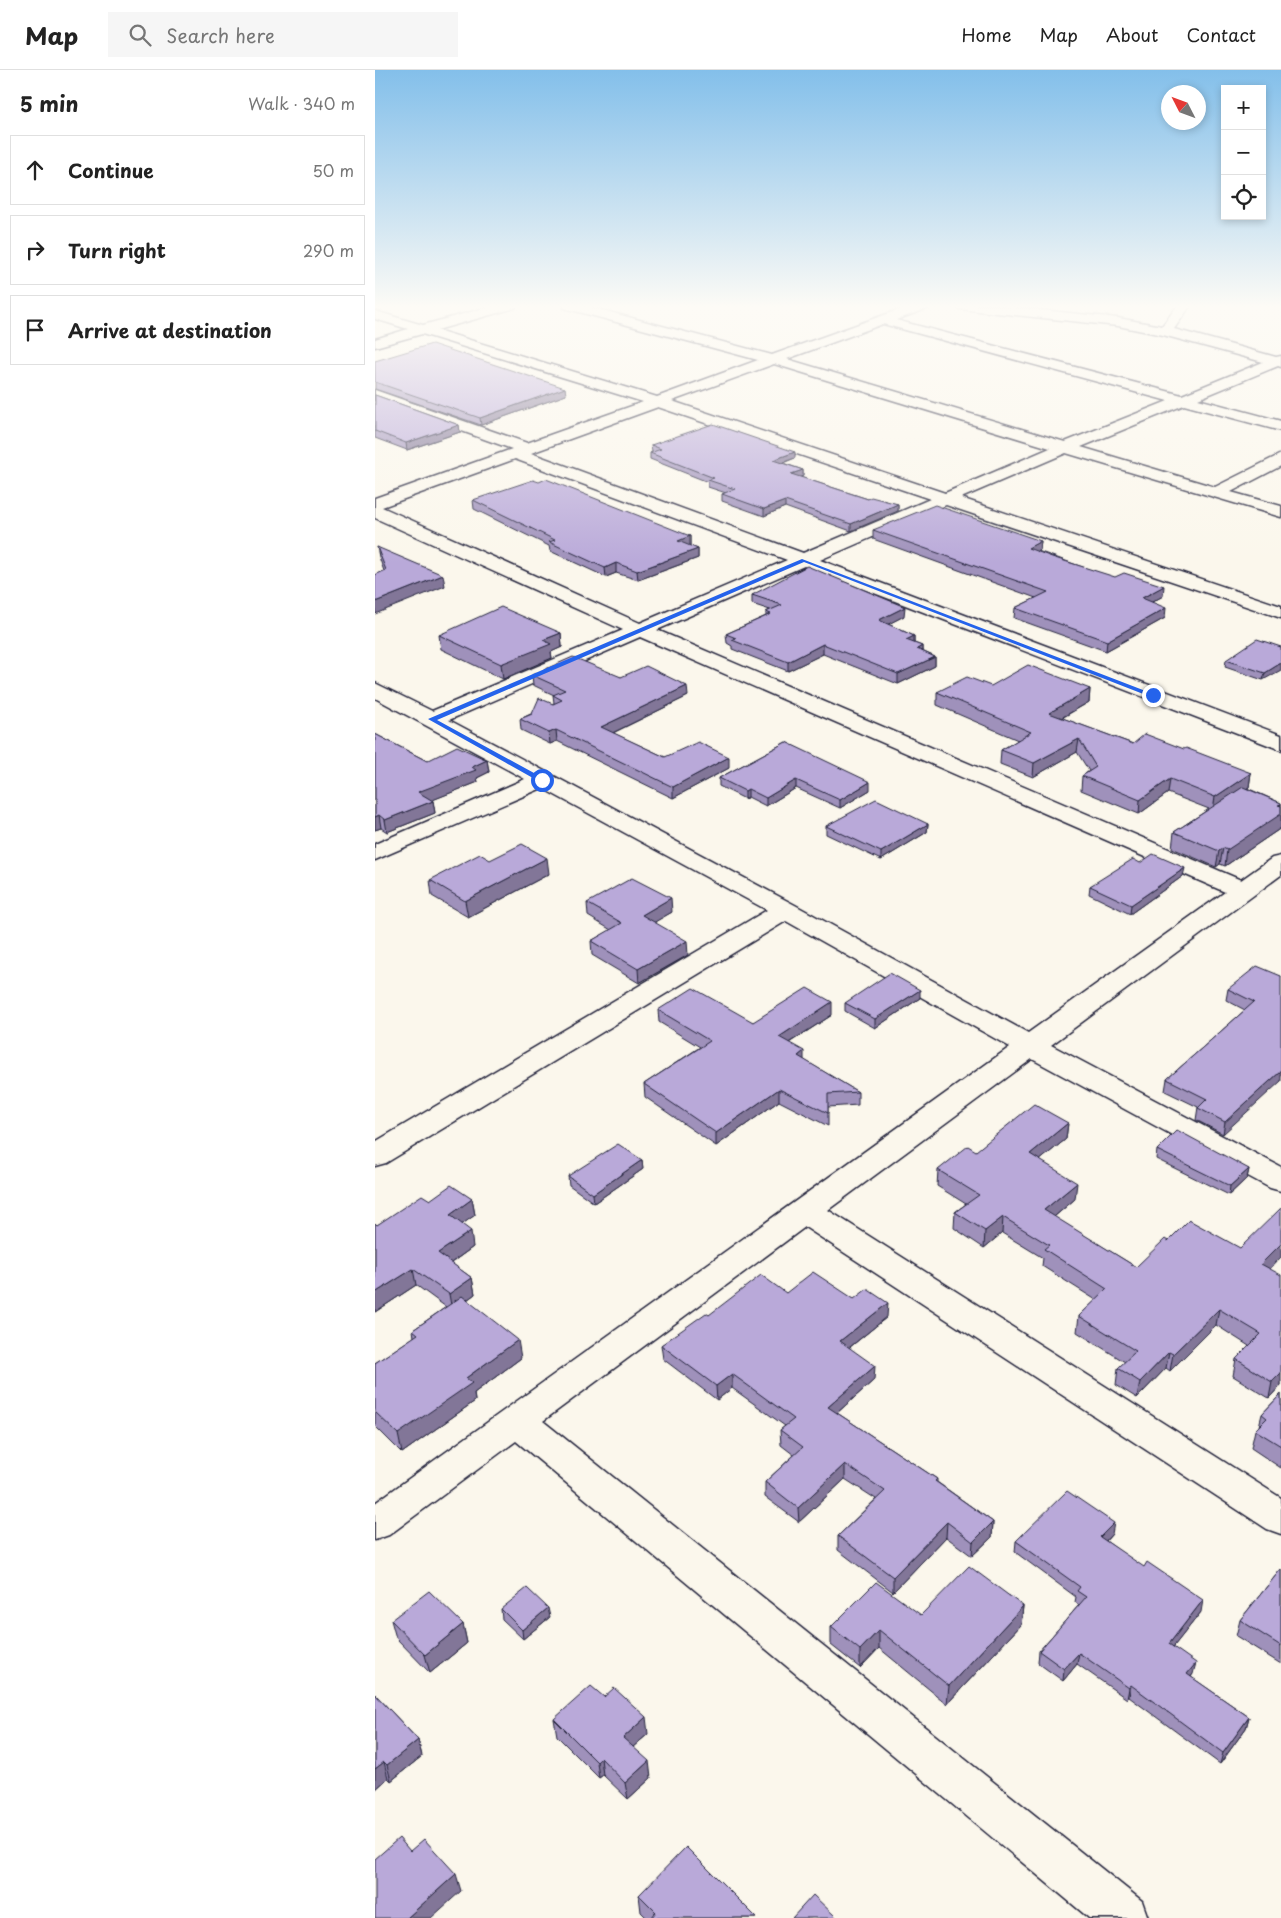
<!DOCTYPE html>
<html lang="en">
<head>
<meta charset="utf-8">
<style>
	body { margin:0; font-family:"Playpen Sans",sans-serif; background:#f6f6f6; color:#222 }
	.controls { position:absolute; right:15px; top:15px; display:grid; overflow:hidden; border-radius:0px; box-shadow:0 2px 8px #0003 }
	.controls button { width:45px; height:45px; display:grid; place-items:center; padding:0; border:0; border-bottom:1px solid #e0e0e0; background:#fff; color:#222; font:25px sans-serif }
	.compass { position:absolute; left:786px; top:15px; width:45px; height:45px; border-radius:50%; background:#fff; box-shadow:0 2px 8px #0003; rotate:312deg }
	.stop { position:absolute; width:15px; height:15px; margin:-11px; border:4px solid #2563eb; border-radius:50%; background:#fff }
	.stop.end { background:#2563eb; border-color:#fff; box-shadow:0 1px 5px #0008 }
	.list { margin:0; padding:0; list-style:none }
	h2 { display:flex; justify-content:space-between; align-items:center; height:65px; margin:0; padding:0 20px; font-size:21px }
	h2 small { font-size:16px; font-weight:400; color:#767676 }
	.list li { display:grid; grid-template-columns:32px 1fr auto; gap:15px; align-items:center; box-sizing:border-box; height:70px; margin:0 10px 10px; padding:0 10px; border:1px solid #e0e0e0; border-radius:0px }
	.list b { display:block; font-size:19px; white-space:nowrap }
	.list em { font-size:16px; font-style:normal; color:#767676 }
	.icon { flex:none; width:28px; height:28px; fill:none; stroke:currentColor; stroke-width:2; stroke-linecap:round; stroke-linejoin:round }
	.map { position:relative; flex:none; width:906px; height:1848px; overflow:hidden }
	header { display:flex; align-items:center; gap:30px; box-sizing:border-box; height:70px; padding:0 25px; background:#fff; border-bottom:1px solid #e0e0e0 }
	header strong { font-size:24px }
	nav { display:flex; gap:28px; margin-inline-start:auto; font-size:18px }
	.search { width:350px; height:45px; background:#f6f6f6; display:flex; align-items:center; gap:12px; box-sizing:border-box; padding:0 18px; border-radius:0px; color:#767676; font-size:19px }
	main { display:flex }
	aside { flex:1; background:#fff }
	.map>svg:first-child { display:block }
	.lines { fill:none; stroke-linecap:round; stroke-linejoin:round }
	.minor-casing { stroke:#22223b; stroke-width:3 }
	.minor { fill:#fbf7ec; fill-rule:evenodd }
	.wall { fill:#9f91bb; stroke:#22223b }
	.shaded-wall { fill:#827698; stroke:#22223b }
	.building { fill:#b9a9d9; stroke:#22223b }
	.route { fill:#2563eb }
</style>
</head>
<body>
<header>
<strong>Map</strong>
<div class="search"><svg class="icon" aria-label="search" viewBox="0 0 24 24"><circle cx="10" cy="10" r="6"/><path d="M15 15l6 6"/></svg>Search here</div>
<nav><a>Home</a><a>Map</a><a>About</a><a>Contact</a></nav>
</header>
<main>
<aside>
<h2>5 min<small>Walk · 340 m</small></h2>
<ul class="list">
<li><svg class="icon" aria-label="ahead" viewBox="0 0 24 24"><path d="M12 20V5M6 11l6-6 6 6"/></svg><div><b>Continue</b></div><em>50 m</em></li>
<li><svg class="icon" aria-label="right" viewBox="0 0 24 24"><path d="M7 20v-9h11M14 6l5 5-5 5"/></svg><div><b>Turn right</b></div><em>290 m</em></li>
<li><svg class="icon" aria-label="arrive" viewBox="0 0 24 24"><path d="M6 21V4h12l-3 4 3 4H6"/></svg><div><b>Arrive at destination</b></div></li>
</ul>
</aside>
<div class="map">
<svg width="906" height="1848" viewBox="0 0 906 1848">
	<rect width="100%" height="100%" fill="#fbf7ec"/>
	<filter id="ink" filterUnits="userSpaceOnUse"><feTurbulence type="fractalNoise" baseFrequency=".02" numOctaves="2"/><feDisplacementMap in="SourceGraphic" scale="10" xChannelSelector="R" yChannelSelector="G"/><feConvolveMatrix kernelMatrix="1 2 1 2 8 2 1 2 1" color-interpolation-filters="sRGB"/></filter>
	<g filter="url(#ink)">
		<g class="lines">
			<!-- minor casing -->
			<g class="minor-casing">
				<path id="minor" d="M121,235H142L140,238L62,260L282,327L383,290L189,238L188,235H208L397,285L537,235H555L554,238L521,250L807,325L888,292L788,265L743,256L585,239L578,235H619L743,248L787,256L803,235H816L799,259L901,287L906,286V297L903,296L823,329L906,351V361L809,335L706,377L840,417L906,384V396L856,422L906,436V447L691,383L586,428L906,536V548L571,435L445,490L906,665V680L429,496L282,560L866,810L897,788L906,786V805L676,975L906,1097V1121L895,1118L657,989L453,1140L906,1428V1464L892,1459L430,1157L168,1351L767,1831L773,1848H714L141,1371L14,1465L0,1470V1433L635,977L411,851L11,1093L0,1096V1072L392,840L167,718L0,790V774L150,709L0,628V613L57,641L248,560L0,448V428L137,379L0,330V320L152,373L268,332L47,264L0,277V269L33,259L0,249V241L48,255ZM508,254L793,331L690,372L412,289ZM399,294L675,378L570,423L297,331ZM283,337L555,429L428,483L156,383ZM140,389L412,490L265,553L7,437ZM265,567L850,822L653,963L420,835L74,650Z"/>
			</g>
			<!-- minor -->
			<use href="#minor" class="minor"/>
		</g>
		<!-- wall -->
		<path class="wall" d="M0,291L190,318L191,325L106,355L0,319Z
			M0,325L84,355L85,362L32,380L0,368Z
			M276,375L420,388L408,393L428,400V406L425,407L493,429L523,434V441L476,461L410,437L389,446L347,431V424L351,423L333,417V412L275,389V383L277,382Z
			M98,430L315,466V476L323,479V488L263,510L241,503L231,507L175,481L174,476L99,439Z
			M498,460L666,471L665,480L663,481L788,526L777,532L790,548L731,581L639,548L640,538L661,528L498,469Z
			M2,477L70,516L9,501L4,487Z
			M377,525L529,546L513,554L539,566V573L547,576V581L560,587V596L523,614L448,584L413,601L357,579V576L352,573L351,564L391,546V542L395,540L377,534Z
			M186,563L187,577L176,582L177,588L128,609L66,579L64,565Z
			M906,577L888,610L850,597L851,590Z
			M157,605L246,607L313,626L238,663L290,687L354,698L298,728L182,671L175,674L146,660L145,649L179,633L178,625H179L158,615Z
			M616,616L715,619L714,632L687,648L758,674L876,703L874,717L872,718L906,733V758L850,796L845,794L841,797L797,778L799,762L834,739L793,723L764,744L706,720L707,706L714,701L702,682L658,707L625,694L626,680L643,670L562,635V622Z
			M0,664L52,691L112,690L114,702L102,708L103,712L57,730L58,731L60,743L12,762L6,758L0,760Z
			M411,672L495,720L465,738L421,718L391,736L373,727L370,729L344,716V708Z
			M553,754L552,762L506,790L451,764V756Z
			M765,793L808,806L755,844L714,824L715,816Z
			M174,804L93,847L57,826L55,810Z
			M212,833L297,842L279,852L313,885L264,913L217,885L216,871L236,860L213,846Z
			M906,906L848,1064L821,1050L823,1037L790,1021L792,1009L870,940L851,930L853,919Z
			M545,928L500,958L470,941V933Z
			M283,940L378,952L457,945L414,973L429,990L483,1022V1035L453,1037V1056L404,1031L341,1076L270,1027L269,1014L325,977L284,952Z
			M693,1053L691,1069L665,1090L700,1129L679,1147L761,1197L793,1171L894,1199L906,1315L894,1328L858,1306L861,1289L874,1276L841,1255L795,1301L791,1298L762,1328L741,1315L743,1298L750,1292L702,1262L704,1246L721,1230L667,1196L668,1188L627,1163L609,1178L579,1158L580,1142L591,1134L562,1116L563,1100L601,1081Z
			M782,1080L874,1099L872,1108L854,1125L781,1089Z
			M267,1090L268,1099L219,1133L194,1115L193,1106Z
			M97,1129L100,1145L87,1154L98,1177L76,1193L97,1208L100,1224L92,1230L146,1288L99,1323L100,1331L27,1383L0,1356V1293L39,1267L38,1260L71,1237L41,1215L0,1242V1153L2,1155L55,1130Z
			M411,1223L479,1229L512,1247L474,1278L499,1310L462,1343L562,1409V1412L618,1452L617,1467L597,1486L571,1467L518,1522L463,1480V1466L501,1429L470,1409L424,1452L390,1427V1412L419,1385L406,1375L405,1360L410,1356L357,1318L342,1330L288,1289L286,1275L334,1245Z
			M906,1324V1398L876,1378L880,1360L884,1356L887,1344Z
			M737,1464L731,1471L826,1542L798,1577L818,1604L816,1607L874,1647L871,1658L845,1694L754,1627L752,1629L702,1594L688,1611L663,1593L664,1581L704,1535L700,1532L701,1527L640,1482L641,1471Z
			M906,1499V1594L861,1566L865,1550Z
			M648,1536L646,1555L572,1634L504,1578L485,1598L456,1575V1557L546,1545Z
			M126,1539L175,1547L148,1569L127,1549Z
			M16,1550L88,1554L92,1573L55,1603L21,1568Z
			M0,1624L43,1670L47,1686L16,1711L13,1708L0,1720Z
			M229,1627L273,1664L258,1677L276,1708L253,1729L228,1705L224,1708L182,1666L179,1649Z
			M264,1825L381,1848H272L266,1842Z"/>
		<!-- shaded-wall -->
		<path class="shaded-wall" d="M190,318L191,325L106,355L105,348Z
			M84,355L85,362L32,380L31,373Z
			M420,382V388L398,396V390Z
			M428,400V406L416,411V404Z
			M410,431V437L389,446V439Z
			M523,434V441L476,461V454Z
			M315,466V475L304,480L303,471Z
			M666,471L665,480L652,487L653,478Z
			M323,479V488L263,510L262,501Z
			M241,493V503L231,507L230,498Z
			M68,505L70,516L0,544V532Z
			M789,516L788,526L766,538L767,528Z
			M530,537L529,546L504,559V550Z
			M791,538L790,548L731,581L732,571Z
			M186,563L187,577L176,582L177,588L128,609L126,594L168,570Z
			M539,566V575L531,570Z
			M448,574V584L413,601V592Z
			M547,576V585L542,579Z
			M560,587V596L523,614V604Z
			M906,593V600L888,610L890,603Z
			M312,616L313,626L227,668L226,657Z
			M715,619L714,632L672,656L674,643Z
			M181,660L182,671L175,674L174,663Z
			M704,669L702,682L658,707L659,693Z
			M354,687V698L298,728V717Z
			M112,690L114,702L102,708L103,712L45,735L43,722Z
			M876,703L874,717L838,741L840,727Z
			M795,709L793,723L764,744L765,730Z
			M421,710V718L391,736V728Z
			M495,712V720L465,738V730Z
			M373,719V727L370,729V721Z
			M58,731L60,743L12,762L10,750Z
			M906,734V758L850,796L852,780Z
			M4,745L6,758L0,760V747Z
			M553,754L552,762L506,790V782Z
			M848,778L845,794L841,797L844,781Z
			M172,788L174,804L93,847L90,831Z
			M810,798L808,806L755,844L756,835Z
			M296,828L297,842L268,859L267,845Z
			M312,871L313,885L264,913L263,899Z
			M545,920V928L500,958V949Z
			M457,932V945L404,979V967Z
			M429,981V994L423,986Z
			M906,1001V1011L848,1064L850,1052Z
			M404,1019V1031L341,1076V1063Z
			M693,1053L691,1069L653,1100L655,1084Z
			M267,1090L268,1099L219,1133L218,1124Z
			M874,1099L872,1108L854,1125L855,1116Z
			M702,1113L700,1129L667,1157L669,1140Z
			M97,1129L100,1145L78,1161L75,1145Z
			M628,1147L627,1163L609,1178L610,1161Z
			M96,1161L98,1177L66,1200L63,1183Z
			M906,1174V1187L883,1211L886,1194Z
			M38,1199L41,1215L0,1242V1223Z
			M97,1208L100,1224L77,1241L74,1224Z
			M513,1233L512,1247L465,1285V1271Z
			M844,1239L841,1255L795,1301L798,1284Z
			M143,1270L146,1288L99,1323L100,1331L27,1383L23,1364L91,1308Z
			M794,1282L791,1298L762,1328L765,1312Z
			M500,1296L499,1310L453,1351V1337Z
			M906,1303V1315L894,1328L897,1312Z
			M357,1304V1318L342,1330L341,1316Z
			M470,1394V1409L424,1452L423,1438Z
			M572,1452L571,1467L518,1522V1507Z
			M618,1452L617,1467L597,1486L598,1472Z
			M739,1453L737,1464L723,1479L725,1467Z
			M828,1530L826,1542L792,1585L794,1574Z
			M648,1536L646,1555L572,1634L574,1616Z
			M173,1538L175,1547L148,1569L147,1560Z
			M88,1554L92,1573L55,1603L50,1585Z
			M504,1560V1578L485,1598V1580Z
			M704,1583L702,1594L688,1611L689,1599Z
			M821,1593L818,1604L809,1615L812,1604Z
			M756,1615L754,1627L752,1629L754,1618Z
			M271,1647L273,1664L250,1684L248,1668Z
			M874,1647L871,1658L845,1694L848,1683Z
			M43,1670L47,1686L16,1711L12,1695Z
			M226,1688L228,1705L224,1708L222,1692Z
			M274,1691L276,1708L253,1729L250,1713Z
			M9,1692L13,1708L0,1720V1699Z
			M81,1804L86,1821L56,1848H32Z"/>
		<!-- building -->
		<path class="building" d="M57,274L190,318L105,348L0,312V291Z
			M0,325L84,355L31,373L0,361Z
			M338,354L420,382L398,390L428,400L416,404L493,429L496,427L523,434L476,454L410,431L389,439L347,424L360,419L333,410L339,408L275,383L286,379L276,375Z
			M171,409L315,466L303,471L323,479L262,501L241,493L230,498L174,472L180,470L98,430L158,410L164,412Z
			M560,435L666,471L653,478L677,487L740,507L749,503L789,516L767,528L791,538L732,571L640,538L673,522L498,460Z
			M2,477L68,505L0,532V505L11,500Z
			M432,496L530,537L504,550L539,566L531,570L547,576L542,579L560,587L523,604L448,574L413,592L357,570L361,568L351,564L396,544L391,542L407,535L377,525Z
			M126,537L186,563L168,570L176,574L126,594L64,565Z
			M882,569L906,577V593L890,603L851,590Z
			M198,587L246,607L271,596L312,616L226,657L290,687L323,672L354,687L298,717L181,660L174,663L145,649L157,644L164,628L178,634L187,630L178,625L190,620L157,605Z
			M653,595L715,619L674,643L758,674L770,664L809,679L811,678L876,703L840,727L795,709L765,730L707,706L721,697L704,669L659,693L626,680L656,662L562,622L592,607L616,616Z
			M0,664L52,691L82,676L112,690L97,697L101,700L43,722L58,731L10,750L4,745L0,747Z
			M411,672L495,712L465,730L421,710L391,728L373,719L370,721L344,708Z
			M868,717L906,733V734L903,735L906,736V744L852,780L848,778L844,781L799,762Z
			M501,729L553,754L506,782L451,756Z
			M147,774L172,788L90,831L55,810L105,784L115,790Z
			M778,784L810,798L756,835L715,816L758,789L765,793Z
			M257,808L296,828L267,845L312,871L263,899L216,871L247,853L212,833Z
			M882,896L906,906V1001L850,1052L823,1038L832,1029L792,1009L879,932L853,919Z
			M515,903L545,920L500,949L470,933Z
			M318,918L378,952L432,918L457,932L404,967L429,981L423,986L483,1022L453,1024V1043L404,1019L341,1063L269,1014L335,971L283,940Z
			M659,1034L693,1053L655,1084L702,1113L669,1140L761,1197L790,1169L793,1171L814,1150L865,1178L906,1138V1174L886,1194L906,1205V1303L897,1312L861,1289L886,1264L844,1239L798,1284L794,1282L765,1312L743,1298L761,1281L704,1246L732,1219L669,1179L674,1175L628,1147L610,1161L580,1142L604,1125L563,1100L593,1076L601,1081Z
			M802,1060L874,1099L855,1116L782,1080Z
			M243,1074L267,1090L218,1124L193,1106Z
			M76,1115L97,1129L75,1145L96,1161L63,1183L97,1208L74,1224L38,1199L0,1223V1153L2,1155L47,1125L55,1130Z
			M438,1202L479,1229L492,1219L513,1233L465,1271L500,1296L453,1337L562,1409L560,1411L618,1452L598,1472L572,1452L518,1507L463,1466L510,1421L470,1394L423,1438L390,1412L428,1377L405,1360L419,1349L357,1304L341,1316L286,1275L331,1243L334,1245L386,1205L411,1223Z
			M87,1226L143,1270L91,1308L97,1313L23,1364L0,1342V1293L43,1264L38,1260Z
			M906,1324V1376L880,1360L892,1348L887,1344Z
			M692,1421L739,1453L725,1467L769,1497L772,1492L828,1530L794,1574L821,1593L812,1604L874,1647L848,1683L756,1615L754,1618L704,1583L689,1599L664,1581L711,1527L702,1521L705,1517L641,1471Z
			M594,1496L648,1536L574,1616L504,1560L485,1580L456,1557L501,1512L546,1545Z
			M906,1499V1576L865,1550Z
			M152,1518L173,1538L147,1560L126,1539Z
			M54,1521L88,1554L50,1585L16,1550Z
			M216,1616L229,1627L239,1618L271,1647L248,1668L274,1691L250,1713L226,1688L222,1692L179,1649Z
			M0,1624L43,1670L12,1695L9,1692L0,1699Z
			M24,1768L35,1781L49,1769L81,1804L32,1848H0V1789Z
			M311,1777L381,1847L380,1848H276L281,1842L264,1825Z
			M438,1825L461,1847L460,1848H417Z"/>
	</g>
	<!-- sky -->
	<linearGradient id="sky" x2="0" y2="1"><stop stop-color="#83bfea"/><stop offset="0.48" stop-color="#fdfbf6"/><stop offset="1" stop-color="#fdfbf6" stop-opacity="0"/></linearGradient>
	<rect width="906" height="493" fill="url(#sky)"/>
	<!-- route -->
	<path class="route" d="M427,489L781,625L776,627L429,492L62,650L170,709V712H165L53,649Z"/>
</svg>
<div class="controls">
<button>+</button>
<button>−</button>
<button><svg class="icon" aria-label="locate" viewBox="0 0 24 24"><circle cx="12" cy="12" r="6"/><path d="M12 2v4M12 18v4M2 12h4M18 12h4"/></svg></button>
</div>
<svg class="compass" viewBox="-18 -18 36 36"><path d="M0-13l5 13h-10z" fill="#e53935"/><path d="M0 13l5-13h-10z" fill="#767676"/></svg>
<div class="stop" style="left:167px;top:710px"></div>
<div class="stop end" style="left:778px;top:625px"></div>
</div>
</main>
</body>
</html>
